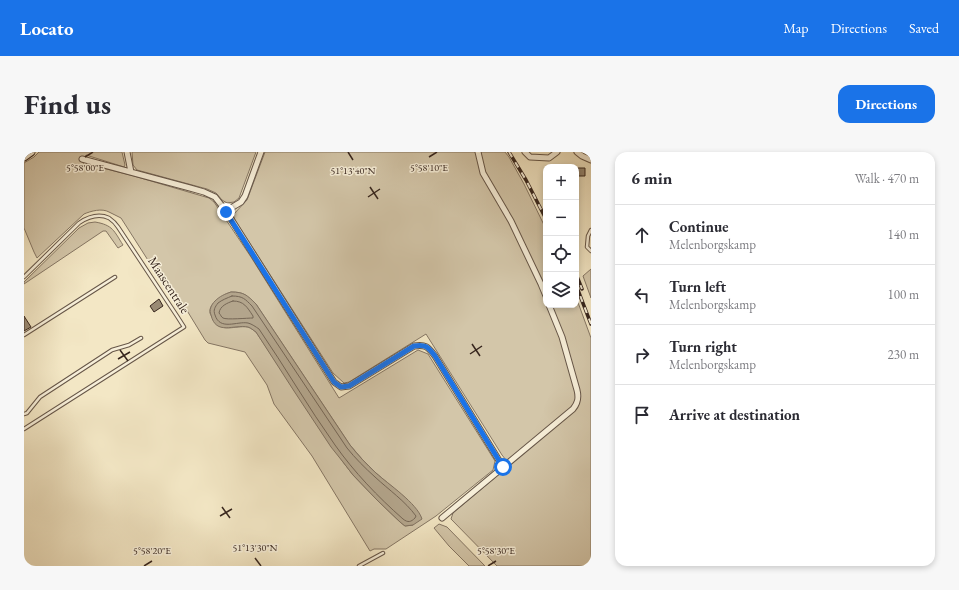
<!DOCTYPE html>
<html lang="en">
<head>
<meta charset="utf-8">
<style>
	body { margin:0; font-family:"EB Garamond",serif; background:#f7f7f7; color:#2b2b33 }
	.controls { position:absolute; right:12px; top:12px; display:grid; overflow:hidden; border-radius:8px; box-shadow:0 2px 6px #0003 }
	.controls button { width:36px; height:36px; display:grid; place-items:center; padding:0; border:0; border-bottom:1px solid #e1e1e2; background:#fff; color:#2b2b33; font:20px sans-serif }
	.stop { position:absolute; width:12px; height:12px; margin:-9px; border:3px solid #1a73e8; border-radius:50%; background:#fff }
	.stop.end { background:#1a73e8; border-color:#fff; box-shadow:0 1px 4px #0008 }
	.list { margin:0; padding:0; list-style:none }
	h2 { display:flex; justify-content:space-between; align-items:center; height:52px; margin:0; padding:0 16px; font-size:17px }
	h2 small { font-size:13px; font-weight:400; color:#7c7c81 }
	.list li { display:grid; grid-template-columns:26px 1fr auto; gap:12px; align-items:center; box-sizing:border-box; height:60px; padding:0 16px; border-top:1px solid #e1e1e2 }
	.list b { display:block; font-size:15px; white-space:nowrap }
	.list p { margin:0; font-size:13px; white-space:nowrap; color:#7c7c81 }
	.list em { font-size:13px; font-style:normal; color:#7c7c81 }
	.icon { flex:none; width:22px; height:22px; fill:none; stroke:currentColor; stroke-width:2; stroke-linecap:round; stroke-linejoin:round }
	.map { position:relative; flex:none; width:567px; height:414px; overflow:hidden; border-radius:12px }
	header { display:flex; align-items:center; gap:24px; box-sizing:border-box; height:56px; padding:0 20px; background:#1a73e8; color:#fff }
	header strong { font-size:19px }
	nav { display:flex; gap:22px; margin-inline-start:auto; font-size:14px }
	.intro { display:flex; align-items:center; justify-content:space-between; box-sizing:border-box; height:96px; padding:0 24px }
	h1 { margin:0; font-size:28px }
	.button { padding:10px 18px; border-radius:12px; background:#1a73e8; color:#fff; font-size:14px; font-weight:700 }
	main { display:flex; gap:24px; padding:0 24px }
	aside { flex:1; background:#fff; border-radius:12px; box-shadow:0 2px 6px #0003 }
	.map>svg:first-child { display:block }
	.green { fill:#d3c6a9; stroke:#857664; fill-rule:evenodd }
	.water { fill:#b3a58c; stroke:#817260 }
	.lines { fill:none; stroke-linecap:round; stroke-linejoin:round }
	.shore { stroke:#756655; stroke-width:1 }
	.building { fill:#998a75; stroke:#37261e }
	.lane-casing { stroke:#665648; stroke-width:4.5 }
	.street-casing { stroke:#665648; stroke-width:7 }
	.secondary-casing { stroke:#37261e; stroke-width:9 }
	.lane { stroke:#f7efd9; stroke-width:2.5 }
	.street { stroke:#f7efd9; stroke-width:5 }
	.secondary { stroke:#f7efd9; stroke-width:7 }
	.rail-casing { stroke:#37261e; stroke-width:3.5 }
	.rail { stroke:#f7efd9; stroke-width:2; stroke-dasharray:6; stroke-linecap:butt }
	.route { stroke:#1a73e8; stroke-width:5 }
	.ticks { fill:none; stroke:#37261e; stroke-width:1.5 }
	.labels { text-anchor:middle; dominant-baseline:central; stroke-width:3; stroke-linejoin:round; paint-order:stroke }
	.street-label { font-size:13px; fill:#37261e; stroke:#f7efd9 }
	.ticks-label { font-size:10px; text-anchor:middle; fill:#37261e; stroke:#f7efd9; stroke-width:3; stroke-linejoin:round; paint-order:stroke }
</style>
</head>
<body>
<header>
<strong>Locato</strong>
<nav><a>Map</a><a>Directions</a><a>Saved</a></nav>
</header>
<div class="intro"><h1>Find us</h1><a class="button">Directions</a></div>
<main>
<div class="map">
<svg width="567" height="414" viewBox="0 0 567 414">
	<rect width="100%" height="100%" fill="#f3e7c5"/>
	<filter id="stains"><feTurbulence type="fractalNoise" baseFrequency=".005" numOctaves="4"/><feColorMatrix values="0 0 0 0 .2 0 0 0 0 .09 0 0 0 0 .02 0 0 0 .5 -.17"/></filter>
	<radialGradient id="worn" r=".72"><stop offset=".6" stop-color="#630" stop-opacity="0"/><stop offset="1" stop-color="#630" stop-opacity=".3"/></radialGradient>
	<!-- green -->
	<path class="green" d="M15,0H98L101,13L100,15L62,3L59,11L110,24L185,46L190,50L227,105L315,246L394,198L404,202L471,309L469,318L412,364L362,397H350L346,399L288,304L250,252L243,233L221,200L184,191L181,188L159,152H152L97,66C93,64 89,62 85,60C78,56 67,59 60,62L13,106L10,100L0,76V11L10,5ZM207,140C220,140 222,143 232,152L326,293L338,307L352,321L380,345L389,373L381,374L376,370L353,348L329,323L319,310L232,180C229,178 227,176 224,175C211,173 197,182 189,167C189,166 186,162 186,161C185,157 188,152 191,150C196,146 200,142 207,140Z
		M108,0H232L215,46L210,50L203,51L198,48L192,41L183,37L113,18L109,13Z
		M241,0H481L485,5L500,32L522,77V153H552V145L567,186V414H473L427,367L429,361L486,313L478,303L402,182L325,230L320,231L309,221L211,68L209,63L223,48Z
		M71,70C89,73 90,79 99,93L94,96L82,79H79L0,132V130L55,76L64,71Z
		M567,117V146L559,124Z
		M415,372L423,375L461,414H445L425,394L410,376Z"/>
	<!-- water -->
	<path class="water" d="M207,140C220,140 223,143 232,152L326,293C334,303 342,312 352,321C364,332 393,351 398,367L389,373L381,374L376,370L353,348L329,323L319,310L307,295L270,239L232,180C229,178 227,176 224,175C210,172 192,184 187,163C185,158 187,153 191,149C196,144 201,142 207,140Z"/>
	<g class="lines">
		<!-- shore -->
		<path class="shore" d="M208,144C219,144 221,147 228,154L323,296C331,306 341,316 351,325C365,338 381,349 392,364L391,366C387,370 384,371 379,367C354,345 330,320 311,293C284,255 261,215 235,177C232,175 228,172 224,171C213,169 196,179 191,163C189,158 191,155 194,151C198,148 203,146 208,144Z
			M209,149C220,149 223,155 229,164V166C224,166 202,168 199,166C197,165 197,163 195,161C196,154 203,151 209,149Z"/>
	</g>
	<!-- building -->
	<path class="building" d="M554,16H561V24H554Z
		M135,147L139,154L130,160L126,154Z
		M0,164L7,175L0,179Z"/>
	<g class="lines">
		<!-- lane casing -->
		<g class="lane-casing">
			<path id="lane" d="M567,78L564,84L563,95L567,99
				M0,125L55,71C64,65 74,61 85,66C88,68 92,72 94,75L153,164L160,175L0,277
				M0,183L91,125
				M0,262L3,261L16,245L88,198L105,193L117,186
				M335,414L359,401"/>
		</g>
		<!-- street casing -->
		<g class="street-casing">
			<path id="street" d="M103,0L107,20
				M454,0L459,21L487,69L517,132L522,144
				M501,0L506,5L525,6L533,0
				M553,0L558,4L567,8
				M58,7L166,36L180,40L191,45L202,59L310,230L317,235L325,234L390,194C402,192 404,195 411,204L479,315
				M202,59L217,50L221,44L237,0
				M418,366L549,257C554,251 555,246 553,238L538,185L525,153"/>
		</g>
		<!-- secondary casing -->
		<g class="secondary-casing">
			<path id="secondary" d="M0,5L7,0"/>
		</g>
		<!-- lane -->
		<use href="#lane" class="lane"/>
		<!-- street -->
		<use href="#street" class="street"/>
		<!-- secondary -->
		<use href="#secondary" class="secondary"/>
		<!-- rail casing -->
		<g class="rail-casing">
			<path id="rail" d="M485,0L502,28L522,67
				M552,122L558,137
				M552,133L567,172"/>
		</g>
		<!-- rail -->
		<use href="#rail" class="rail"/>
	</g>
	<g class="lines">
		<!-- route -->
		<path class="route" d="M202,60L310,230L317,235L325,234L390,194C402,192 404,195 411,204L479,315"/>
	</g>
	<!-- ticks -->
	<path class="ticks" d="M324,0L329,8M61,5L69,0M405,5L413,0M346,35L354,47M344,45L356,37M448,192L456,204M96,198L104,209M446,202L458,194M94,207L106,200M198,355L206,366M196,364L208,357M231,406L237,414M120,414L128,409M464,414L472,409"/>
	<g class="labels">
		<!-- street labels -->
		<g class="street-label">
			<text transform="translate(145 133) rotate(57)">Maascentrale</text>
		</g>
	</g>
	<g class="ticks-label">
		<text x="61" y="19">5°58'00"E</text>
		<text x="405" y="19">5°58'10"E</text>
		<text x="329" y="22">51°13'40"N</text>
		<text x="231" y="399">51°13'30"N</text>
		<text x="128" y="402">5°58'20"E</text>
		<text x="472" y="402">5°58'30"E</text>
	</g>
	<rect width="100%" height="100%" filter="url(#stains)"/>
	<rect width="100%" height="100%" fill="url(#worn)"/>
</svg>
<div class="controls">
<button>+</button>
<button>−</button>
<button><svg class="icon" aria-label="locate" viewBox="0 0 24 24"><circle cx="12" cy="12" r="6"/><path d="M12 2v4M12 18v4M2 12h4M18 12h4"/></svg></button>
<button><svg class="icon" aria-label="layers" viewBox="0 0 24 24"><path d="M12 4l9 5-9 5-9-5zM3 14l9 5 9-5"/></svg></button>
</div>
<div class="stop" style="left:479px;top:315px"></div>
<div class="stop end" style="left:202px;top:60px"></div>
</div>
<aside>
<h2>6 min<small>Walk · 470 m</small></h2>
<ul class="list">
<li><svg class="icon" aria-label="ahead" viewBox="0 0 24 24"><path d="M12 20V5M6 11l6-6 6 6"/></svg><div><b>Continue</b><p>Melenborgskamp</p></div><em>140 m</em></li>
<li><svg class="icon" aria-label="left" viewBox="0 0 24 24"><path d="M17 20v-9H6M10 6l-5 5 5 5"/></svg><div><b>Turn left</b><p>Melenborgskamp</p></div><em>100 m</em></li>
<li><svg class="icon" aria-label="right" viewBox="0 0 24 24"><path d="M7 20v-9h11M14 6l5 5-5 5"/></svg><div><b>Turn right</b><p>Melenborgskamp</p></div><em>230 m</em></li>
<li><svg class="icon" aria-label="arrive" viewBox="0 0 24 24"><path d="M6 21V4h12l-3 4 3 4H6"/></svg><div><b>Arrive at destination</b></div></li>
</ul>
</aside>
</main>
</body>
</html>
